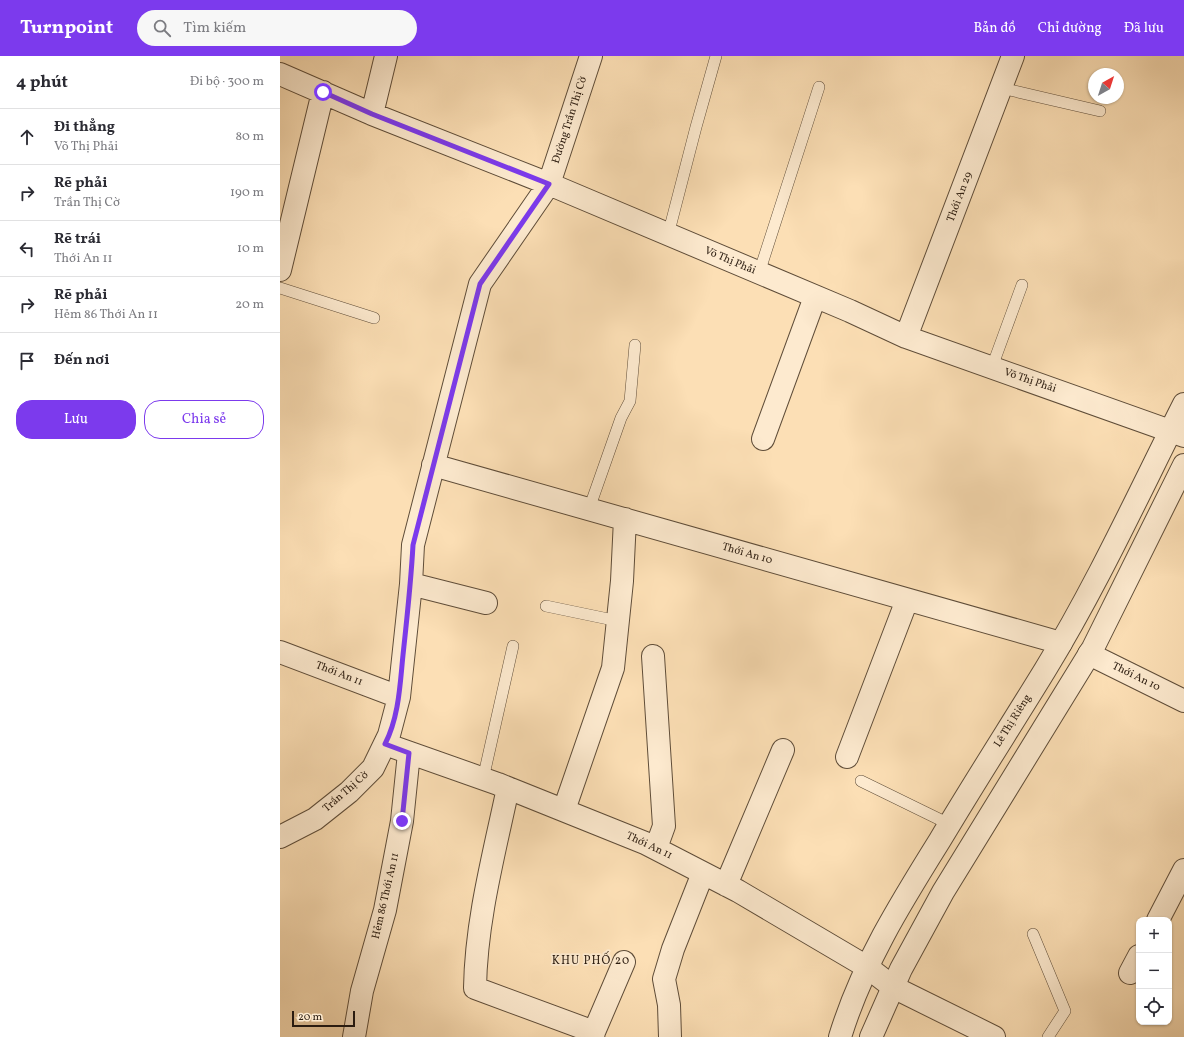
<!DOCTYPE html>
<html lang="vi">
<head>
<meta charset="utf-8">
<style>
	body { margin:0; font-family:Vollkorn,serif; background:#f7f7f7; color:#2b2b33 }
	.controls { position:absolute; right:12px; bottom:12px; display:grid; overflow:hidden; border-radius:8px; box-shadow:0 1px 3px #0004 }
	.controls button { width:36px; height:36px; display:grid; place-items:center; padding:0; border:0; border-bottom:1px solid #e1e1e2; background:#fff; color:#2b2b33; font:20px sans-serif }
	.compass { position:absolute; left:808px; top:12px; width:36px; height:36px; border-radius:50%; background:#fff; box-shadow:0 1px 3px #0004; rotate:39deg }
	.scale { position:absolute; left:12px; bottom:10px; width:63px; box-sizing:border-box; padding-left:4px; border:2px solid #2b1c10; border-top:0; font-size:11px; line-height:14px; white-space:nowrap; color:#2b1c10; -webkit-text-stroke:3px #fdeacf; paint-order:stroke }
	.stop { position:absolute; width:12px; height:12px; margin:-9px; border:3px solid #7c3aed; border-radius:50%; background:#fff }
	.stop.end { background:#7c3aed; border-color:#fff; box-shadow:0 1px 4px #0008 }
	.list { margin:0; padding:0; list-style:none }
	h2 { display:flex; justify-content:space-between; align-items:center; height:52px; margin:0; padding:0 16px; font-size:17px }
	h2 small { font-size:13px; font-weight:400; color:#7c7c81 }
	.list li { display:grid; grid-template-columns:26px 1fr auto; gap:12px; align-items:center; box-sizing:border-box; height:56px; padding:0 16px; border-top:1px solid #e1e1e2 }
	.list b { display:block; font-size:15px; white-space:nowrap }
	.list p { margin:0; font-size:13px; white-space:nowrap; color:#7c7c81 }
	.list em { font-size:13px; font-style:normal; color:#7c7c81 }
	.actions { display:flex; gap:8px; padding:12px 16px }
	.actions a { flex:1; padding:9px 0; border:1px solid #7c3aed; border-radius:16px; text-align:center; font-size:14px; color:#7c3aed }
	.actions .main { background:#7c3aed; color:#fff }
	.icon { flex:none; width:22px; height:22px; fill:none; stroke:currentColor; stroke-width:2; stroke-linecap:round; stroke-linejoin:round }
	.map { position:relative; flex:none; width:904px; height:981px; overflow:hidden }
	header { display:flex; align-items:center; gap:24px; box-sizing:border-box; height:56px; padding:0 20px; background:#7c3aed; color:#fff }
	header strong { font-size:19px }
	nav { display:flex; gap:22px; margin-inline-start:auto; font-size:14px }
	.search { width:280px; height:36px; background:#f7f7f7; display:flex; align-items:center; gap:10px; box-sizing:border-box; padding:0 14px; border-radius:22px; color:#7c7c81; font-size:15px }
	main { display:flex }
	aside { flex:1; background:#fff }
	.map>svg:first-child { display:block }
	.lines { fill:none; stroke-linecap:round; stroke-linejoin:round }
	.service-casing { stroke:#5f4d39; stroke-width:12 }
	.minor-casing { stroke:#5f4d39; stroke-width:24 }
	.tertiary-casing { stroke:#5f4d39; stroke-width:24 }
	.service { stroke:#fdeacf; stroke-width:11 }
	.minor { stroke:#fdeacf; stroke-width:22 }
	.tertiary { stroke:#fdeacf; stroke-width:22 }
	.route { stroke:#7c3aed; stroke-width:5 }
	.labels { text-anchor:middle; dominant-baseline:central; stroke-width:3.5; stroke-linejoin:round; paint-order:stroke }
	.street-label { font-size:11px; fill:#2b1c10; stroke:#fdeacf }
	.neighbourhood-label { font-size:12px; letter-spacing:1px; fill:#2b1c10; stroke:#fdeacf }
</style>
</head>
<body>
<header>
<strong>Turnpoint</strong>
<div class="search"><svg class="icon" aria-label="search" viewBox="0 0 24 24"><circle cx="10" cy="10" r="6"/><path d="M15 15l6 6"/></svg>Tìm kiếm</div>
<nav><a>Bản đồ</a><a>Chỉ đường</a><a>Đã lưu</a></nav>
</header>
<main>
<aside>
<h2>4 phút<small>Đi bộ · 300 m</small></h2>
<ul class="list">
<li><svg class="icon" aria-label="ahead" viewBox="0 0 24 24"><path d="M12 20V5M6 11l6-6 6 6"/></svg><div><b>Đi thẳng</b><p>Võ Thị Phải</p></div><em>80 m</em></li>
<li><svg class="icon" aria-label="right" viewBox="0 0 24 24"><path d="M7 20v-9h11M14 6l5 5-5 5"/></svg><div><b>Rẽ phải</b><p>Trần Thị Cờ</p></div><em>190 m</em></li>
<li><svg class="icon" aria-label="left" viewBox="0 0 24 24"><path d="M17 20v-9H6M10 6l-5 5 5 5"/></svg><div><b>Rẽ trái</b><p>Thới An 11</p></div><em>10 m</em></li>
<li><svg class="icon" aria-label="right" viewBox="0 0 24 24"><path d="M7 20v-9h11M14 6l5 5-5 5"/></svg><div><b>Rẽ phải</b><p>Hẻm 86 Thới An 11</p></div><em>20 m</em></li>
<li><svg class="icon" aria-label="arrive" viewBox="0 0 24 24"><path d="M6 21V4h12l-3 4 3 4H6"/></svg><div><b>Đến nơi</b></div></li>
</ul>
<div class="actions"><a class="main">Lưu</a><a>Chia sẻ</a></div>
</aside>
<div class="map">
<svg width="904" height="981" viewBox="0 0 904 981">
	<rect width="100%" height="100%" fill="#fcdfb5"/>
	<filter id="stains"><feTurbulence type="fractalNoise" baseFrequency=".005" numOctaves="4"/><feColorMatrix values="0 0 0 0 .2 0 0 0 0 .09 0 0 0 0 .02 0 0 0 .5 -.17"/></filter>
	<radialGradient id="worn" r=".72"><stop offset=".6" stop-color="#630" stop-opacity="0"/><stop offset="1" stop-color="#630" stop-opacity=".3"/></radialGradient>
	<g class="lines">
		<!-- service casing -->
		<g class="service-casing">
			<path id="service" d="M721,32L820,55
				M388,179L416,71L436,0
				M479,217L539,31
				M0,232L94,262
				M712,311L742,229
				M309,453L341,362L350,345L355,289
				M266,550L338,565
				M203,723L233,590
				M581,725L669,768
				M753,878L785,955L768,981"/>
		</g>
		<!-- minor casing -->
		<g class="minor-casing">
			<path id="minor" d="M0,18L92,58L269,128L570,255L626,281L904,380
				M92,58L106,0
				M0,214L43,36
				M626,281L733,0
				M483,383L535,241
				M153,409L781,587
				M131,528L206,547
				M0,596L119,641
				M809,598L904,645
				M373,600L384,770L376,792
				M105,688L218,728L365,787L458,835L587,911L613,931L714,981
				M567,701L627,544
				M228,732C214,798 196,865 195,932L314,976L313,981
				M284,754L333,612L342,525L345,463
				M0,781L35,763L69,736L93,712L109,679L119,641L131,528L133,489L200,228L269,128L311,0
				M446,829L503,694
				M878,864L904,814
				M850,917L859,900
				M314,976L344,906
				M74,981L82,935L105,854L122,765L129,697
				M390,981L389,949L384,923L393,893L423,817"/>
		</g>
		<!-- tertiary casing -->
		<g class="tertiary-casing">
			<path id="tertiary" d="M560,981C582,909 620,848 660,784C694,727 730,671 765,614C817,529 859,437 904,348
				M591,981L621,913L663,836L813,592L904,409"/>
		</g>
		<!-- service -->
		<use href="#service" class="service"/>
		<!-- minor -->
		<use href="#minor" class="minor"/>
		<!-- tertiary -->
		<use href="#tertiary" class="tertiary"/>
	</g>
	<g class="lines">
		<!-- route -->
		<path class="route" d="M43,36L92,58L269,128L200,228L133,489C131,526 127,562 123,599C120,628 119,661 105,688L129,697L122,765"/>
	</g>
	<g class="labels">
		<!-- street labels -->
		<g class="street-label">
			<text transform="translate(290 64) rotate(-72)">Đường Trần Thị Cờ</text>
			<text transform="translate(680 141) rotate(-69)">Thới An 29</text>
			<text transform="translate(450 205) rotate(23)">Võ Thị Phải</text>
			<text transform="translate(750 325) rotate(19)">Võ Thị Phải</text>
			<text transform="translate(467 498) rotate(16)">Thới An 10</text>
			<text transform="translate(59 618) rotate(21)">Thới An 11</text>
			<text transform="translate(856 621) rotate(26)">Thới An 10</text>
			<text transform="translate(733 665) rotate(-58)">Lê Thị Riêng</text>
			<text transform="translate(66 736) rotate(-41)">Trần Thị Cờ</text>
			<text transform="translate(369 790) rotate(25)">Thới An 11</text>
			<text transform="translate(106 840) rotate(-77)">Hẻm 86 Thới An 11</text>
		</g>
		<!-- neighbourhood labels -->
		<g class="neighbourhood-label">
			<text x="311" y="905">KHU PHỐ 20</text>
		</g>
	</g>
	<rect width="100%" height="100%" filter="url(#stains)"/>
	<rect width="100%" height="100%" fill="url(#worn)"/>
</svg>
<div class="controls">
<button>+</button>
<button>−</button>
<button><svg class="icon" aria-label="locate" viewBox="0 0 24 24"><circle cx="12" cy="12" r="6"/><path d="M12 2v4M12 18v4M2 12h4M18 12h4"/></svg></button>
</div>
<svg class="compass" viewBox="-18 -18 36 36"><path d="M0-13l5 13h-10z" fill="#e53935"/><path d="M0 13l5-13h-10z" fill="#7c7c81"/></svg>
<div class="scale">20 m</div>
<div class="stop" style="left:43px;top:36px"></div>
<div class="stop end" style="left:122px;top:765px"></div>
</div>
</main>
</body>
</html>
